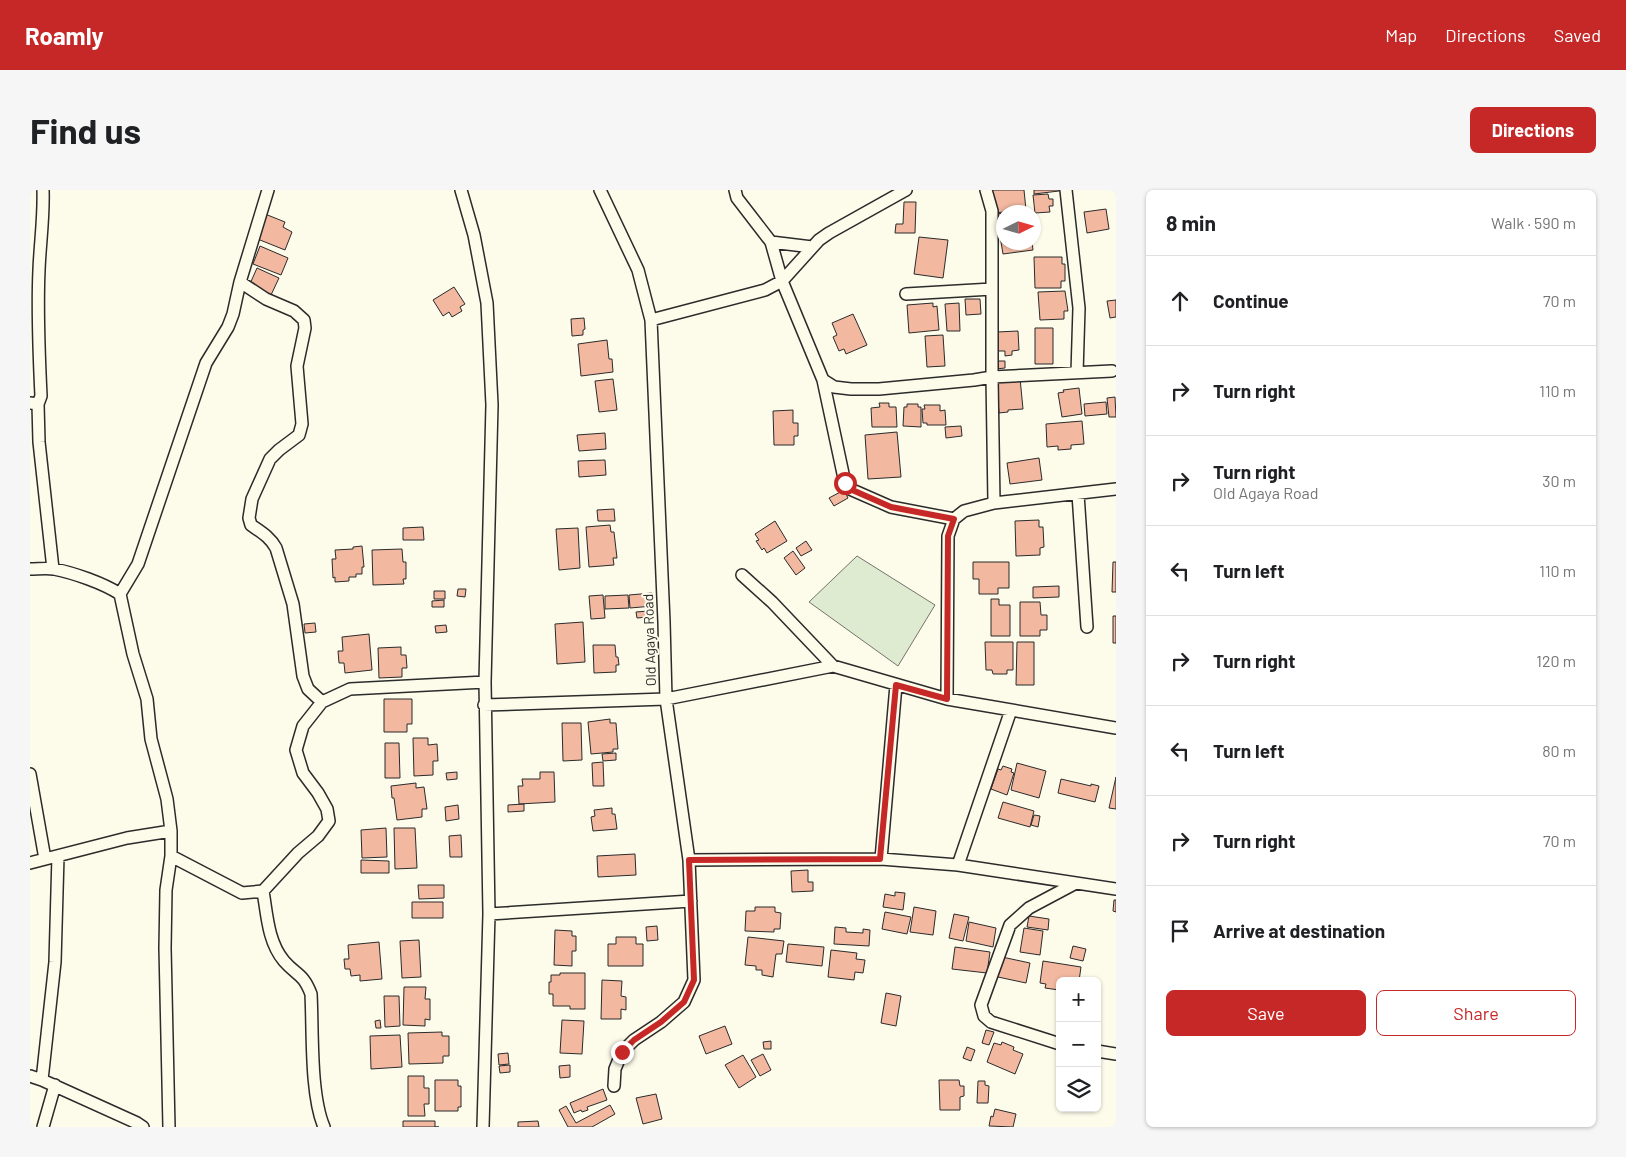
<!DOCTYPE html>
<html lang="en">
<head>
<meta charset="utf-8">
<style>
	body { margin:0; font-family:Barlow,sans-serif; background:#f6f6f6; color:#202124 }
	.controls { position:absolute; right:15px; bottom:15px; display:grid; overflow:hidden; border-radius:8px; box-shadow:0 1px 4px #0004 }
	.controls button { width:45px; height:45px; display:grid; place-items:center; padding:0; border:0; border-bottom:1px solid #e0e0e0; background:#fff; color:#202124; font:25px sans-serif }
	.compass { position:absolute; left:966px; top:15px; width:45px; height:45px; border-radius:50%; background:#fff; box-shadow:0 1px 4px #0004; rotate:85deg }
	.stop { position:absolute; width:15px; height:15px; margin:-11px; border:4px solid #c62828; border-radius:50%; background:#fff }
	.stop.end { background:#c62828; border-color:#fff; box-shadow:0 1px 5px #0008 }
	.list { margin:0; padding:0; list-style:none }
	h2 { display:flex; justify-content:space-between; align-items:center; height:65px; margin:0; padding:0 20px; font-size:21px }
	h2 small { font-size:16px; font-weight:400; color:#757577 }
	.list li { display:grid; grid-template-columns:32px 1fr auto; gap:15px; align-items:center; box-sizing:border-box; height:90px; padding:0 20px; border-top:1px solid #e0e0e0 }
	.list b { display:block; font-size:19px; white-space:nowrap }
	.list p { margin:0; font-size:16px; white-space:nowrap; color:#757577 }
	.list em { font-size:16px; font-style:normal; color:#757577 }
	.actions { display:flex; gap:10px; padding:15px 20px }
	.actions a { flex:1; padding:11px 0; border:1px solid #c62828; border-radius:8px; text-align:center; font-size:18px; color:#c62828 }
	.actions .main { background:#c62828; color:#fff }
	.icon { flex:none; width:28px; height:28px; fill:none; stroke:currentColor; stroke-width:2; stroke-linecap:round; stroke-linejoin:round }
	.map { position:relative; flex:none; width:1086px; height:937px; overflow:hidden; border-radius:8px }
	header { display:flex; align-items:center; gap:30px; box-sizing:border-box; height:70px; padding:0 25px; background:#c62828; color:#fff }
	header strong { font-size:24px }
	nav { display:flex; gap:28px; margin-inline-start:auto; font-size:18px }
	.intro { display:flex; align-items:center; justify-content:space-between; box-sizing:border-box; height:120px; padding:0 30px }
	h1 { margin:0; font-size:35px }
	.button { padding:12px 22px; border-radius:8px; background:#c62828; color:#fff; font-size:18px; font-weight:700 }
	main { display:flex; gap:30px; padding:0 30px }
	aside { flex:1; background:#fff; border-radius:8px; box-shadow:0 1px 4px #0004 }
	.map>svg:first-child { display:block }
	.grass { fill:#deebd1; stroke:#74746e }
	.building { fill:#f2b8a0; stroke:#2b2b2b }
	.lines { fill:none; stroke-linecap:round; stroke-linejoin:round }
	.minor-casing { stroke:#2b2b2b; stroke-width:14 }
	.minor { stroke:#fdfbea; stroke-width:11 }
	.route { stroke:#c62828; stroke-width:6 }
	.labels { text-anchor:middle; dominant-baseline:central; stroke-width:4; stroke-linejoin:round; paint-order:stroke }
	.street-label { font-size:14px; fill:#2b2b2b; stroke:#fdfbea }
</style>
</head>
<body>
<header>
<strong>Roamly</strong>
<nav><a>Map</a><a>Directions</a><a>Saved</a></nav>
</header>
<div class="intro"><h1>Find us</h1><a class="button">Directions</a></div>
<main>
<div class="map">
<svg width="1086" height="937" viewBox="0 0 1086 937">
	<rect width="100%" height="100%" fill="#fdfbea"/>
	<!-- grass -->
	<path class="grass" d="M827,366L905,415L868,476L779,412Z"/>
	<!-- building -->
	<path class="building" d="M962,0H994L996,20L964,23Z
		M1004,0H1029V1L1004,4Z
		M1018,4L1019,9H1023V16H1019L1020,22L1005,23L1003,5Z
		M874,12H886L885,43H865L866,34H873Z
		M1076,19L1079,39L1057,43L1054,22Z
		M974,23V42L968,43L967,24Z
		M235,24L255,32L253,37L262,42L255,60L225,48Z
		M970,46H974V52H1002L1003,60L973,64Z
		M889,47L918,50L913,88L884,84Z
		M230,56L258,68L251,85L223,74Z
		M1004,67H1032V74H1035V91H1031V98H1005Z
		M227,78L249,88L241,105L219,96Z
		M424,97L435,114L430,117L432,121L422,127L419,122L413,126L403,110Z
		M1035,101L1038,121H1034V129L1010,130L1008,102Z
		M935,109H950L951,124L936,125Z
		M1086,110V127L1080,128L1077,111Z
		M903,113V117L907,116L909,140L879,143L877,115Z
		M929,113L930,141H917L915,114Z
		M823,124L837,155L816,164L814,159L809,161L803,147L807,145L802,133Z
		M554,128L555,139L553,140V145L542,146L541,129Z
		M1005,138H1023V174H1005Z
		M988,141L989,160L982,161V165L975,166V161H968L967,142Z
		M913,145L915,176L897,177L895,146Z
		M577,150L579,169H582L583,182L551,186L548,154Z
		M965,171H975V178L966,179Z
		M990,188L993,219L978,220V222L969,223L966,190Z
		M583,189L587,220L569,222L565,191Z
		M1049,198L1052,224L1032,227L1028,203L1034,202L1033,200Z
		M1085,207L1086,227H1079L1077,208Z
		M1076,212L1077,224L1055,226L1054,214Z
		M849,213H859V217H866L867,237H842L841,218L850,217Z
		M877,214H888V217H891V237L873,236L874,217H877Z
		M894,215H910V221L915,220L916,235H897V233H893L892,219H895Z
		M763,220V233H768V246H764V255H744L743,221Z
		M1052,231L1054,254L1041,255V259L1028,260V256L1017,257L1016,234Z
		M931,236L932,246L916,248L915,237Z
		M867,242L871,287L838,289L835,245Z
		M575,243L576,259L549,261L547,245Z
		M1009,268L1012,290L980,294L977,273Z
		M575,270L576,285L549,287L548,271Z
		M814,300L818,308L804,316L799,308Z
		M584,319L585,331H568L567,320Z
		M1009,330V337H1013L1014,357L1010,358V365L986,366L985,331Z
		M745,331L757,351L737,363L734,358L732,360L726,351L729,350L725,344Z
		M580,335L581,342H584L587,368H583L584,375L559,377L556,337Z
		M393,337L394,350H373V338Z
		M548,338L550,378L529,380L526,339Z
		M776,351L782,360L771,366L766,358Z
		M332,356L334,377H332V384H326V387H319V391L305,392V387L303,388L302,369H306L305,360L323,359V357Z
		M372,359L373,372H376V389H373L374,394L343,395L342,360Z
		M763,361L775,378L766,385L754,368Z
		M943,372H979V398H968V404H949V389H943Z
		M1083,372H1086V402H1082Z
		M1029,396V407L1003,408V397Z
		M428,399H436L435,407L427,406Z
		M404,401H415V409H404Z
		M622,403L623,416L600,418L599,405Z
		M573,405L575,428L561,429L559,406Z
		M598,405L599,418L575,419V406Z
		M961,409H969V415H980V446H961Z
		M414,410V417H402V411Z
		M990,412H1010L1011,425H1017V440H1010V446H990Z
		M618,421V427L607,428L606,422Z
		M1083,426H1086V453H1083Z
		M553,432L555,472L527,474L525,434Z
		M285,433L286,442L275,443L274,434Z
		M416,435L417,442L406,443L405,436Z
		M339,444L342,480L315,483L314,473H309L308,461H313L312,447Z
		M955,452H983V480H977V484H963L962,480H956Z
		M987,452H1004V495H986Z
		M563,455H585L586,467H588L589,475H586V482L564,483Z
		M371,457V465H376L377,478H372V487L349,488L348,458Z
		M354,509H382V534H377V542H354Z
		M580,529V533H586L588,559H583V562L561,564L558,532Z
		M532,533H551L552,570L533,571Z
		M383,548H398V555L407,554L408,571H403V585L384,586Z
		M355,553H369L370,588H355Z
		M586,563V570L573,571L572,564Z
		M573,572L574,596H563L562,573Z
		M987,573L1016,581L1009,608L981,600Z
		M973,576L982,579L981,582L984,583L977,605L961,599L968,579L971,580Z
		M427,582V589L417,590L416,583Z
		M510,582H524L525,612L489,614L488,596H493L492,589H510Z
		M1086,587V619L1079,618Z
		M1031,589L1061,596V594L1069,596L1065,612L1028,603Z
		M386,593V598L394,597L397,619H392V627L367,630L364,608H362L361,596Z
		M973,612L1004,621L1000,637L968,628Z
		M494,614V621L478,622V615Z
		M428,615L429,629L416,631L415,617Z
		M582,618V624H585L587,639L563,641L561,627L565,626L564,620Z
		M1004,625L1010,626L1008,637L1001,635Z
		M356,638L357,667L332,668L331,640Z
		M364,638H385L387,678L365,679Z
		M431,645L432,667H420L419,646Z
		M605,664L606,685L568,687L567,666Z
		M331,670L359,671V683H331Z
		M778,680V692H783V701L762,702L761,681Z
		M388,695H414V708L389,709Z
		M865,702L875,703L873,720L853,717L855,704L865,706Z
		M1084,710H1086V722L1083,721Z
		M382,712H413V728H382Z
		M725,717H745V722L751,723L750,739H744V742L715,741L716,721H725Z
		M884,717L906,721L903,745L880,742Z
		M855,722L881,727L877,744L852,739Z
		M924,724L939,727L933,751L919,748Z
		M999,726L1019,729L1018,740L997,737Z
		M939,732L966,738L963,757L936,751Z
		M627,736L628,750L617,751L616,737Z
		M805,737L816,738V742L833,743V739L840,740L839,756L804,754Z
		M994,738L1013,741L1010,765L990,762Z
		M525,740L542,741V746H546V761H542V776L524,775Z
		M586,747H606V754H613V776H578V754H586Z
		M718,747L754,751L752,764H746L743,787L732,785V780H726V776L715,775Z
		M389,750L391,787L372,788L370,751Z
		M349,752L352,789L330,791V785L321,786L320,779H315L314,769H319L318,755Z
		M758,754L794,757L792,776L756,772Z
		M1043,756L1056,759L1053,771L1040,768Z
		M925,757L960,762L957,783L922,779Z
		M801,760L827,763L826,769L835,770L833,783L825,782L824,790L798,787Z
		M972,767L1000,773L996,793L968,787Z
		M1013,771L1051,777L1049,791H1030L1029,800L1015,798L1016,794L1010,793Z
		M530,783H555V819H540V816H523V804H519V792H521V785H530Z
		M572,790L592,791L591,806L596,807V820L591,819V829H571Z
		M374,797H396L395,809H400V830L395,829V836L373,835Z
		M856,803L871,806L866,836L851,833Z
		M354,806H369L370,836L355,837Z
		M350,830L351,838H346L345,831Z
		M532,830L554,831L552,864L530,863Z
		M695,836L702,854L676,864L669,846Z
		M956,840L964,842L959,855L952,853Z
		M412,842V846H419V866H413V873L379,874L378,843Z
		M370,845L372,877L341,879L340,846Z
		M741,851V859H734L733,852Z
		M972,852L984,857L983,860L993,864L985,884L957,872L964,853L971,855Z
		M937,857L945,860L941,871L933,868Z
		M478,863L479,874L469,875L468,864Z
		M733,864L741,880L730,886L721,870Z
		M713,865L726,887L709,898L695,875Z
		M480,875V882L470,883L469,876Z
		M540,875V887L530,888L529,876Z
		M378,886H394V898H399V914H394L395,926H378Z
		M405,890H428V896H431V917H428V921H405Z
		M909,890H929L930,896H934V906L930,907V920H910Z
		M948,891H955V895L959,896L958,913H947Z
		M573,899L577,910L557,917L558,920L552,922L551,920L544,923L540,913Z
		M626,904L632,929L613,934L606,908Z
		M580,915L585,924L562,937H538L529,920L536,916L546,933Z
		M965,919L986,924L983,937L959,936L961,926L963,927Z
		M373,931H405V937H409H373Z
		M508,931L509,937H488V932Z"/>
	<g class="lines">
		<!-- minor casing -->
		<g class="minor-casing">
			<path id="minor" d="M431,0L444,45L457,113L462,215L455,492L459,724L453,937
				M570,0L608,80L621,130L634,432L636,509L659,670L664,790L654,812L631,832L604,850L592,862L585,879L584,896
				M705,0L707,8L741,52L752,91L793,190L804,197L821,199H849L944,190L962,187L964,313
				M956,0L962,21V187L1082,181
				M1036,0L1049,118L1047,183
				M741,52L782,57
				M210,92L236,109L264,121L274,130L275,138L267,176L272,234L269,245L249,260L240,269L222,309L219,328L221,335C231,342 240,347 246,358L263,414L273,486L278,499L292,512
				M876,104L962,99
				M621,130L735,100L752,91L789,50L799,43L876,0
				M793,190L815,293L820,299L861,317L924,329
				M0,213L8,214L9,252L23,379
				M8,214L11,206C9,164 7,123 9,80C10,53 14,27 13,0
				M1048,304L1057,437
				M0,379C8,379 16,378 24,379C44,383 73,393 90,404L103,464L117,509L121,549L137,609L141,641V666L136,700L135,758L139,937
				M712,385L742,412L803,476
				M90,404L108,374L176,173L198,137L203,124L210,92L238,0
				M917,509L918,346L924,329L934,321L964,313L1086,299
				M454,515L636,509L803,476L917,509L1086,538
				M0,584L15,669
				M141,666L212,703L233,701L268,663L288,646L299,631L297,619L288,603L273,583L266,560L273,536L292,512L320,499L455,492
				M851,669L866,495
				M659,670L851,669L928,675L1086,699
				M0,673L97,648L141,641
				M928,675L981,520
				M233,701C237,725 238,752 254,771C267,786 273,783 281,804C283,841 280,904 294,937
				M459,724L661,711
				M1030,854L961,832L954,826L951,815L980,735L999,718L1046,693
				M1067,861L1086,864
				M0,886L12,890L107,933L113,937
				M12,890L25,772L28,666
				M13,937L25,895"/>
		</g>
		<!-- minor -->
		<use href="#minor" class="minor"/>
	</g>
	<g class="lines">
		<!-- route -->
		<path class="route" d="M592,862L604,850L631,832L654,812L664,790L659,670L850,669L866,495L917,509L918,346L924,329L861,317L820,299L815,293"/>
	</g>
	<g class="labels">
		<!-- street labels -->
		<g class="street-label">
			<text transform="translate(619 450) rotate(-92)">Old Agaya Road</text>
		</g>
	</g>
</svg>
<div class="controls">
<button>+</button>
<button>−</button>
<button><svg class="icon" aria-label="layers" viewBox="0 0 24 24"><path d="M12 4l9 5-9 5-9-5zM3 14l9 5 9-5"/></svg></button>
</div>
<svg class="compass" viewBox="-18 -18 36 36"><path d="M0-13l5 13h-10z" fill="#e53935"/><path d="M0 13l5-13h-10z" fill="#757577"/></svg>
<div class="stop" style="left:815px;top:293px"></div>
<div class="stop end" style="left:592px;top:862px"></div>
</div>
<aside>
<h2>8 min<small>Walk · 590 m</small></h2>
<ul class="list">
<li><svg class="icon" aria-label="ahead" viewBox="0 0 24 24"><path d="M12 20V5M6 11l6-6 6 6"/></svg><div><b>Continue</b></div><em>70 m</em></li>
<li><svg class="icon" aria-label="right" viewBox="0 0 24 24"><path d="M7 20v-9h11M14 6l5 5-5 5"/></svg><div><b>Turn right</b></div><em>110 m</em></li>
<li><svg class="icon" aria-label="right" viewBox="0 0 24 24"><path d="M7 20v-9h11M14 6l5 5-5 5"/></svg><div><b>Turn right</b><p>Old Agaya Road</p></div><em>30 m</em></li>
<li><svg class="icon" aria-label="left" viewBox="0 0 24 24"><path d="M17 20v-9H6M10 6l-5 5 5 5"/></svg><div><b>Turn left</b></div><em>110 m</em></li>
<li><svg class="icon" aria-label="right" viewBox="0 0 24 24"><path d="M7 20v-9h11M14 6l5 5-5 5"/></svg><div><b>Turn right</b></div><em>120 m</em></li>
<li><svg class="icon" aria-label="left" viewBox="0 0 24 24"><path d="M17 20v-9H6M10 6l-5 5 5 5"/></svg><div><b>Turn left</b></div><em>80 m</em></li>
<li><svg class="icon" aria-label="right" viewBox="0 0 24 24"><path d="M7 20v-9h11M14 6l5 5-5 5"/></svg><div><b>Turn right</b></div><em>70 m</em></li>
<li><svg class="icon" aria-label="arrive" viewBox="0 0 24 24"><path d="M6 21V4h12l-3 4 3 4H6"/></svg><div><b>Arrive at destination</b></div></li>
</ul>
<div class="actions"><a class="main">Save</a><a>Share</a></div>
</aside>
</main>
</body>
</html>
